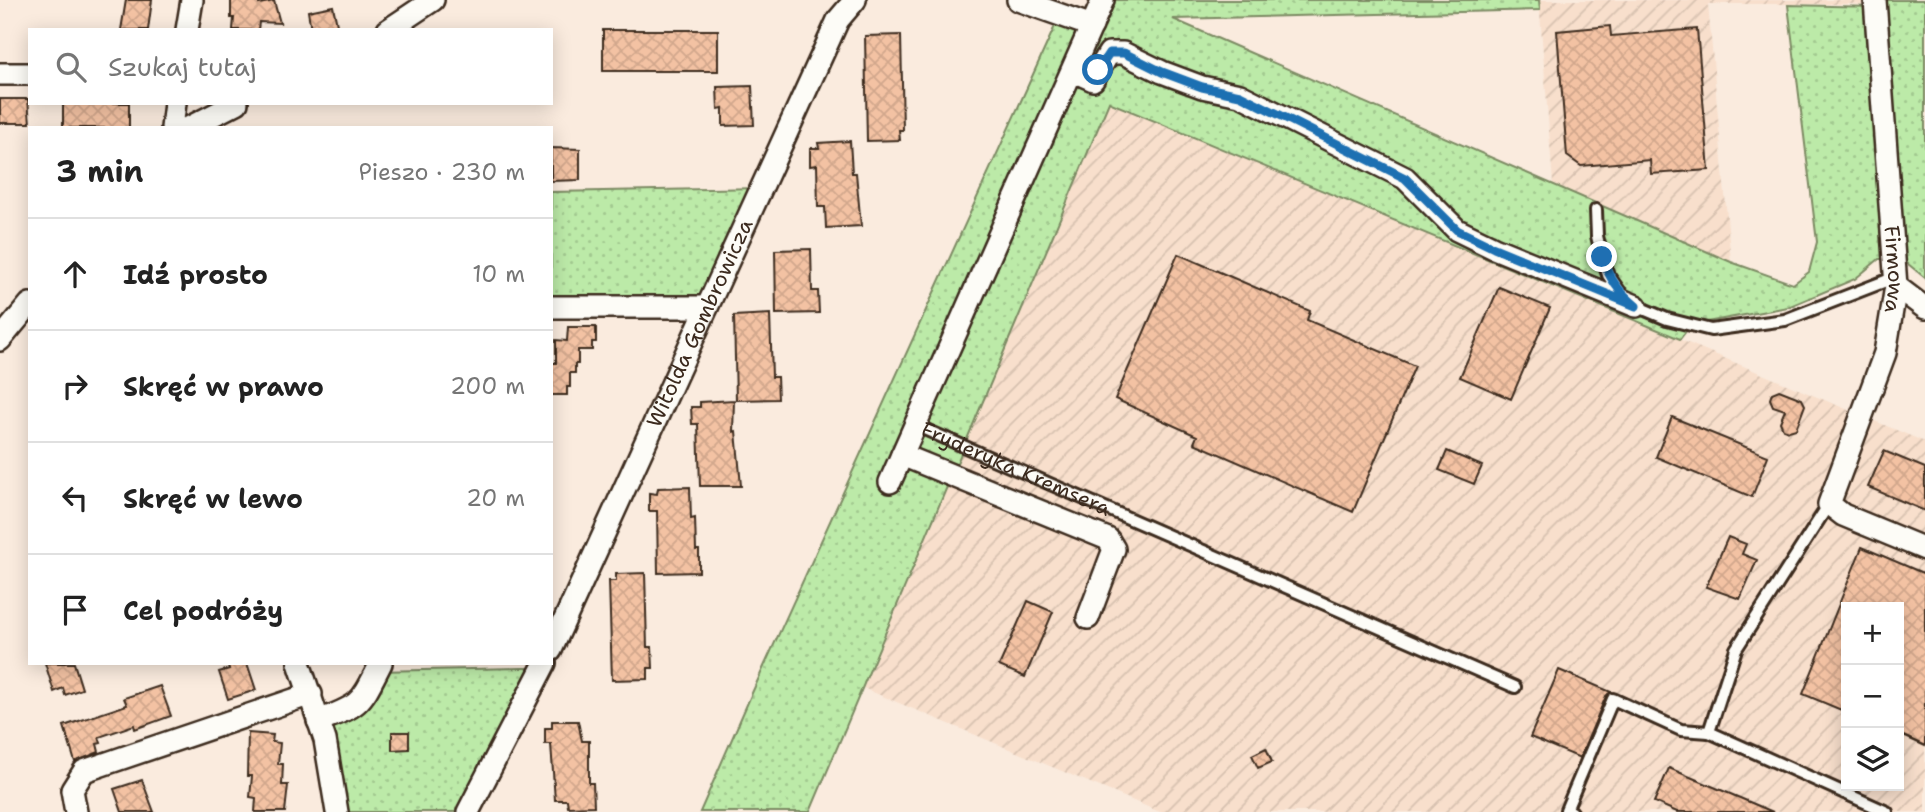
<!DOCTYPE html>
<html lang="pl">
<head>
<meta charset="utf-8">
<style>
	body { margin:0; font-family:"Shantell Sans",sans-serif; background:#f2f2f2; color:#222 }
	.controls { position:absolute; right:21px; bottom:21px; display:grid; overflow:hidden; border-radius:0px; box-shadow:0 4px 18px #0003 }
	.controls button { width:63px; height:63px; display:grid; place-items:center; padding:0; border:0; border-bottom:2px solid #e0e0e0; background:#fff; color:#222; font:35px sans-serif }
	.stop { position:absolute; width:21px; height:21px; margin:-16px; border:5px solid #1f6fb2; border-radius:50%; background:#fff }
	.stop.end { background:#1f6fb2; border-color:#fff; box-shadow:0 2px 7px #0008 }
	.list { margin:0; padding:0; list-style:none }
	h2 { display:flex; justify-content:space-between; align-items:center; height:91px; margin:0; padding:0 28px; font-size:30px }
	h2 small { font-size:23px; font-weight:400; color:#767676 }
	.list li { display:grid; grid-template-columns:46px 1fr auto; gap:21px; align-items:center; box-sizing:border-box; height:112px; padding:0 28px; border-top:2px solid #e0e0e0 }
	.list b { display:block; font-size:26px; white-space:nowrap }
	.list em { font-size:23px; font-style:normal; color:#767676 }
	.icon { flex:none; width:38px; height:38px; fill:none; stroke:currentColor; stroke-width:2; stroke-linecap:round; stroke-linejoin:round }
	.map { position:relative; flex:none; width:1925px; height:812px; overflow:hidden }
	.search { position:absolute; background:#fff; box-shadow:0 4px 18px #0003; left:28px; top:28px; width:525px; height:77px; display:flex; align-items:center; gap:18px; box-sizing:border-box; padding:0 24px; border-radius:0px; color:#767676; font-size:26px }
	.panel { position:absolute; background:#fff; box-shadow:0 4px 18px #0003; left:28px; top:126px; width:525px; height:539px; border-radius:0px }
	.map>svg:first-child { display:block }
	.industrial { fill:url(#industrial-furrows); fill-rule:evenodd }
	.grass { fill:url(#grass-dots); stroke:#7c8a63; stroke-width:2 }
	.building { fill:url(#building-cross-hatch); stroke:#3b2a1e; stroke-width:2 }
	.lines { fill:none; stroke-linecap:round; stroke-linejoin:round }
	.service-casing { stroke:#3b2a1e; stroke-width:16 }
	.minor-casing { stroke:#3b2a1e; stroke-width:26 }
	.service { stroke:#fdfcf7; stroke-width:10 }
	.minor { stroke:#fdfcf7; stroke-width:21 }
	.route { stroke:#1f6fb2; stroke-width:9 }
	.labels { text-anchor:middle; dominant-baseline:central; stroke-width:6; stroke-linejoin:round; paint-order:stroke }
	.street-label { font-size:21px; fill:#3b2a1e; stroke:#fdfcf7 }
</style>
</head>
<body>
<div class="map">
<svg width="1925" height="812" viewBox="0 0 1925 812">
	<defs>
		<pattern id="industrial-furrows" width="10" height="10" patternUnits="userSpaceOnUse" patternTransform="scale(1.75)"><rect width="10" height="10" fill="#f8dfcc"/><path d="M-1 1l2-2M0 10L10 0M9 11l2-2" fill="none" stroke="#d6c0af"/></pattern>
		<pattern id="grass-dots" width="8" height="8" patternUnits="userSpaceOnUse" patternTransform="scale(1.75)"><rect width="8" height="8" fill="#bceaa8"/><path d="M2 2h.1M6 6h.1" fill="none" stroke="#a2c990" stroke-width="1.8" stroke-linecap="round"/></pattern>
		<pattern id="building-cross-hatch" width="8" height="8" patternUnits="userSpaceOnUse" patternTransform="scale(1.75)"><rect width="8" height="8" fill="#f3c2a3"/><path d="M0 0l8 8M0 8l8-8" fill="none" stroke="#d1a78c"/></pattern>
	</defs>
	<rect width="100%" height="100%" fill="#faebde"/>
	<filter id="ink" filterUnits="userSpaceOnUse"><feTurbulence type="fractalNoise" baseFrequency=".0143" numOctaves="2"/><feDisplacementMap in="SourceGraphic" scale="14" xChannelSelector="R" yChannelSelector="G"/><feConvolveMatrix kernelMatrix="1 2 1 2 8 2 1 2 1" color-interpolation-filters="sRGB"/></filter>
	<g filter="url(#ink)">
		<!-- industrial -->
		<path class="industrial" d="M1539,0H1875L1876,7L1853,4H1708L1731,262L1553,184Z
			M1109,101L1925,442V812H1160L863,688ZM1846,607H1899V786H1846Z"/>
		<!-- grass -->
		<path class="grass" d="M1103,0H1539L1540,10L1173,19L1731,262L1793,284L1809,272L1817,242L1788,5L1875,7V0H1925V278L1902,259H1879L1855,279L1788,307L1691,325L1680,339L1109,102L810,812H700L752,693L1060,15L1092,26Z
			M761,188L707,307H551V192Z
			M522,668H542L468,812H337L318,721L350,709L377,671Z"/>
		<!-- building -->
		<path class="building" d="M126,0H152L148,30H121Z
			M231,0H259V4L274,1L280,23L259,22L258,30H233L234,18H231Z
			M333,6L338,30H311L308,11Z
			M1610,26L1611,36L1697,29L1709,170L1651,174L1650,160L1581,166L1567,156L1557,31Z
			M603,30H718V71H603Z
			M901,35L903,130H899L900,140L867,141L865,36Z
			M752,86L754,125L723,126V108L718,109L717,87Z
			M0,99H28L30,123H0Z
			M63,103H129V128H63Z
			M850,141L852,173H856L861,226L826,228L825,207H818L817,165L810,166V148H819L818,143Z
			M551,148L580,149V180L551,181Z
			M811,249L812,291H818L819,313L776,314L775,250Z
			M1178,254L1310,311L1307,320L1415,366L1353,512L1194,443L1197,436L1115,399Z
			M1499,287L1550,308L1511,399L1460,377Z
			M770,314L772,377H777L778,399L736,400L734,316Z
			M568,327H596V342H592V350H578V364H575V373H570V387H567V395H551V363H556V340L567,341Z
			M1779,390L1802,399L1805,405L1796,429L1789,431L1783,429L1780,422L1785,410L1773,406L1770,399L1772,393Z
			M734,400L733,432L736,431L741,486H700L698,424H692L691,407H700V402Z
			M1672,417L1768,456L1752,497L1656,457Z
			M1447,451L1482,466L1474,484L1439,470Z
			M1884,451L1925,468V511L1868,487Z
			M690,487L691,519L695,518L696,550H699V572L658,573L657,511H649V493L657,494L658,488Z
			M1728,537L1746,544L1742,554L1757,560L1740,599L1706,587Z
			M1862,547L1925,574V746L1899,734V607H1846V712L1803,694Z
			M645,573L647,647H652L653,668H648V679L612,680L609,581H616V574Z
			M1028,601L1053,612L1025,677L999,666Z
			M45,663H74L82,689L65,695L63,688L54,692Z
			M227,663H247L256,690L228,699L219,672L229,669Z
			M1559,670L1611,692L1606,696L1580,758L1530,737Z
			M160,686L171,716L135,729L134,725L99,737L101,743L97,744L99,752L75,762L64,726L127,705L124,698Z
			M552,721H578L582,741H589V783H593L594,806L568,807L567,800H555L551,744H545V728H552Z
			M392,732H409V749L392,750Z
			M248,733L273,735L272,742L280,743L278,764H283L282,785H288L285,812H255L256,798L250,797L252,776H247Z
			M1266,748L1272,762L1258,768L1252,755Z
			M1669,768L1773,812H1677L1654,802Z
			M142,780L154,812H122L114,789Z"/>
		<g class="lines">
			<!-- service casing -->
			<g class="service-casing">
				<g id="service">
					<path d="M1596,210L1597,236L1602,257L1608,275L1620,292L1636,306L1667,319L1711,330L1785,320L1896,277"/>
					<path id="s1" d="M915,425L1515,687"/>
					<path d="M1829,504L1736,649L1709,732L1887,812"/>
					<path d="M1572,812L1566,810L1613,699L1681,730L1709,732"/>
				</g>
			</g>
			<!-- minor casing -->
			<g class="minor-casing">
				<g id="minor">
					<path d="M1018,0L1092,26"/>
					<path id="s2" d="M1875,0L1896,286L1885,353L1829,504L1843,515L1925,549"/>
					<path d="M187,30L192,0"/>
					<path d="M388,30L433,0"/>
					<path d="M1073,71L1093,80L1109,53H1123L1162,72L1202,87L1240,95L1405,178L1457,230L1494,248L1636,306"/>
					<path d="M0,74H30"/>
					<path d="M172,128L175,103"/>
					<path d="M188,128L237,103"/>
					<path d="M1896,286L1925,308"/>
					<path d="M551,307H707"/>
					<path d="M0,340L30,304"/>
					<path d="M902,455L1108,539L1114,549L1088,618"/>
					<path d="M890,482L1103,0"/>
					<path id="s3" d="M551,650L838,20L855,0"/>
					<path d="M299,663L325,740L337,812"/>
					<path d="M318,721C362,705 360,704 381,663"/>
					<path d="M76,812L72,790L84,771L311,694"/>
					<path d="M468,812L545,663"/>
				</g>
			</g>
			<!-- service -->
			<use href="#service" class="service"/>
			<!-- minor -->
			<use href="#minor" class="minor"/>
		</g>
	</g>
	<g class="lines" filter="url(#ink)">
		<!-- route -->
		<path class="route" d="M1098,70L1109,53H1124L1162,72L1202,87L1240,95L1405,178L1457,230L1494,248L1636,306C1619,292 1609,278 1602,257"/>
	</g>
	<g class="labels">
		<!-- street labels -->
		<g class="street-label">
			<text stroke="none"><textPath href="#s2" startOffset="270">Firmowa</textPath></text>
			<text stroke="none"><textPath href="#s3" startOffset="359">Witolda Gombrowicza</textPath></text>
			<text stroke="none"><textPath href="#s1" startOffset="110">Fryderyka Kremsera</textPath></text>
		</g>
	</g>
</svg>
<div class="controls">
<button>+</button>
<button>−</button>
<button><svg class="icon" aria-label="layers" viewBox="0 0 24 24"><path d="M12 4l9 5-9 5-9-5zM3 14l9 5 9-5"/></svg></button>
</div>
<div class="stop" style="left:1098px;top:70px"></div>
<div class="stop end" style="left:1602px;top:257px"></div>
<div class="search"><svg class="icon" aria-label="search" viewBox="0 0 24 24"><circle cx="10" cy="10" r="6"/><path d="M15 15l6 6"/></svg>Szukaj tutaj</div>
<section class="panel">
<h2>3 min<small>Pieszo · 230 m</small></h2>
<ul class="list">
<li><svg class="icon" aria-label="ahead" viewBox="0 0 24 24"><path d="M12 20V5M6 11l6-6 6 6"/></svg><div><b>Idź prosto</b></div><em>10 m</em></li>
<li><svg class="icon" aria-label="right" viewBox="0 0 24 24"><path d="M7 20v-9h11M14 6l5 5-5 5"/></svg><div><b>Skręć w prawo</b></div><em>200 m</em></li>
<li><svg class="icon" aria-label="left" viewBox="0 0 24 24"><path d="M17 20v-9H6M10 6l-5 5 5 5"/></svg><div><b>Skręć w lewo</b></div><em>20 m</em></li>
<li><svg class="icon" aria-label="arrive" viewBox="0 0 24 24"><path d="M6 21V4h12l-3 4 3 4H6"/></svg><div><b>Cel podróży</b></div></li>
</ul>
</section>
</div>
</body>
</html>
